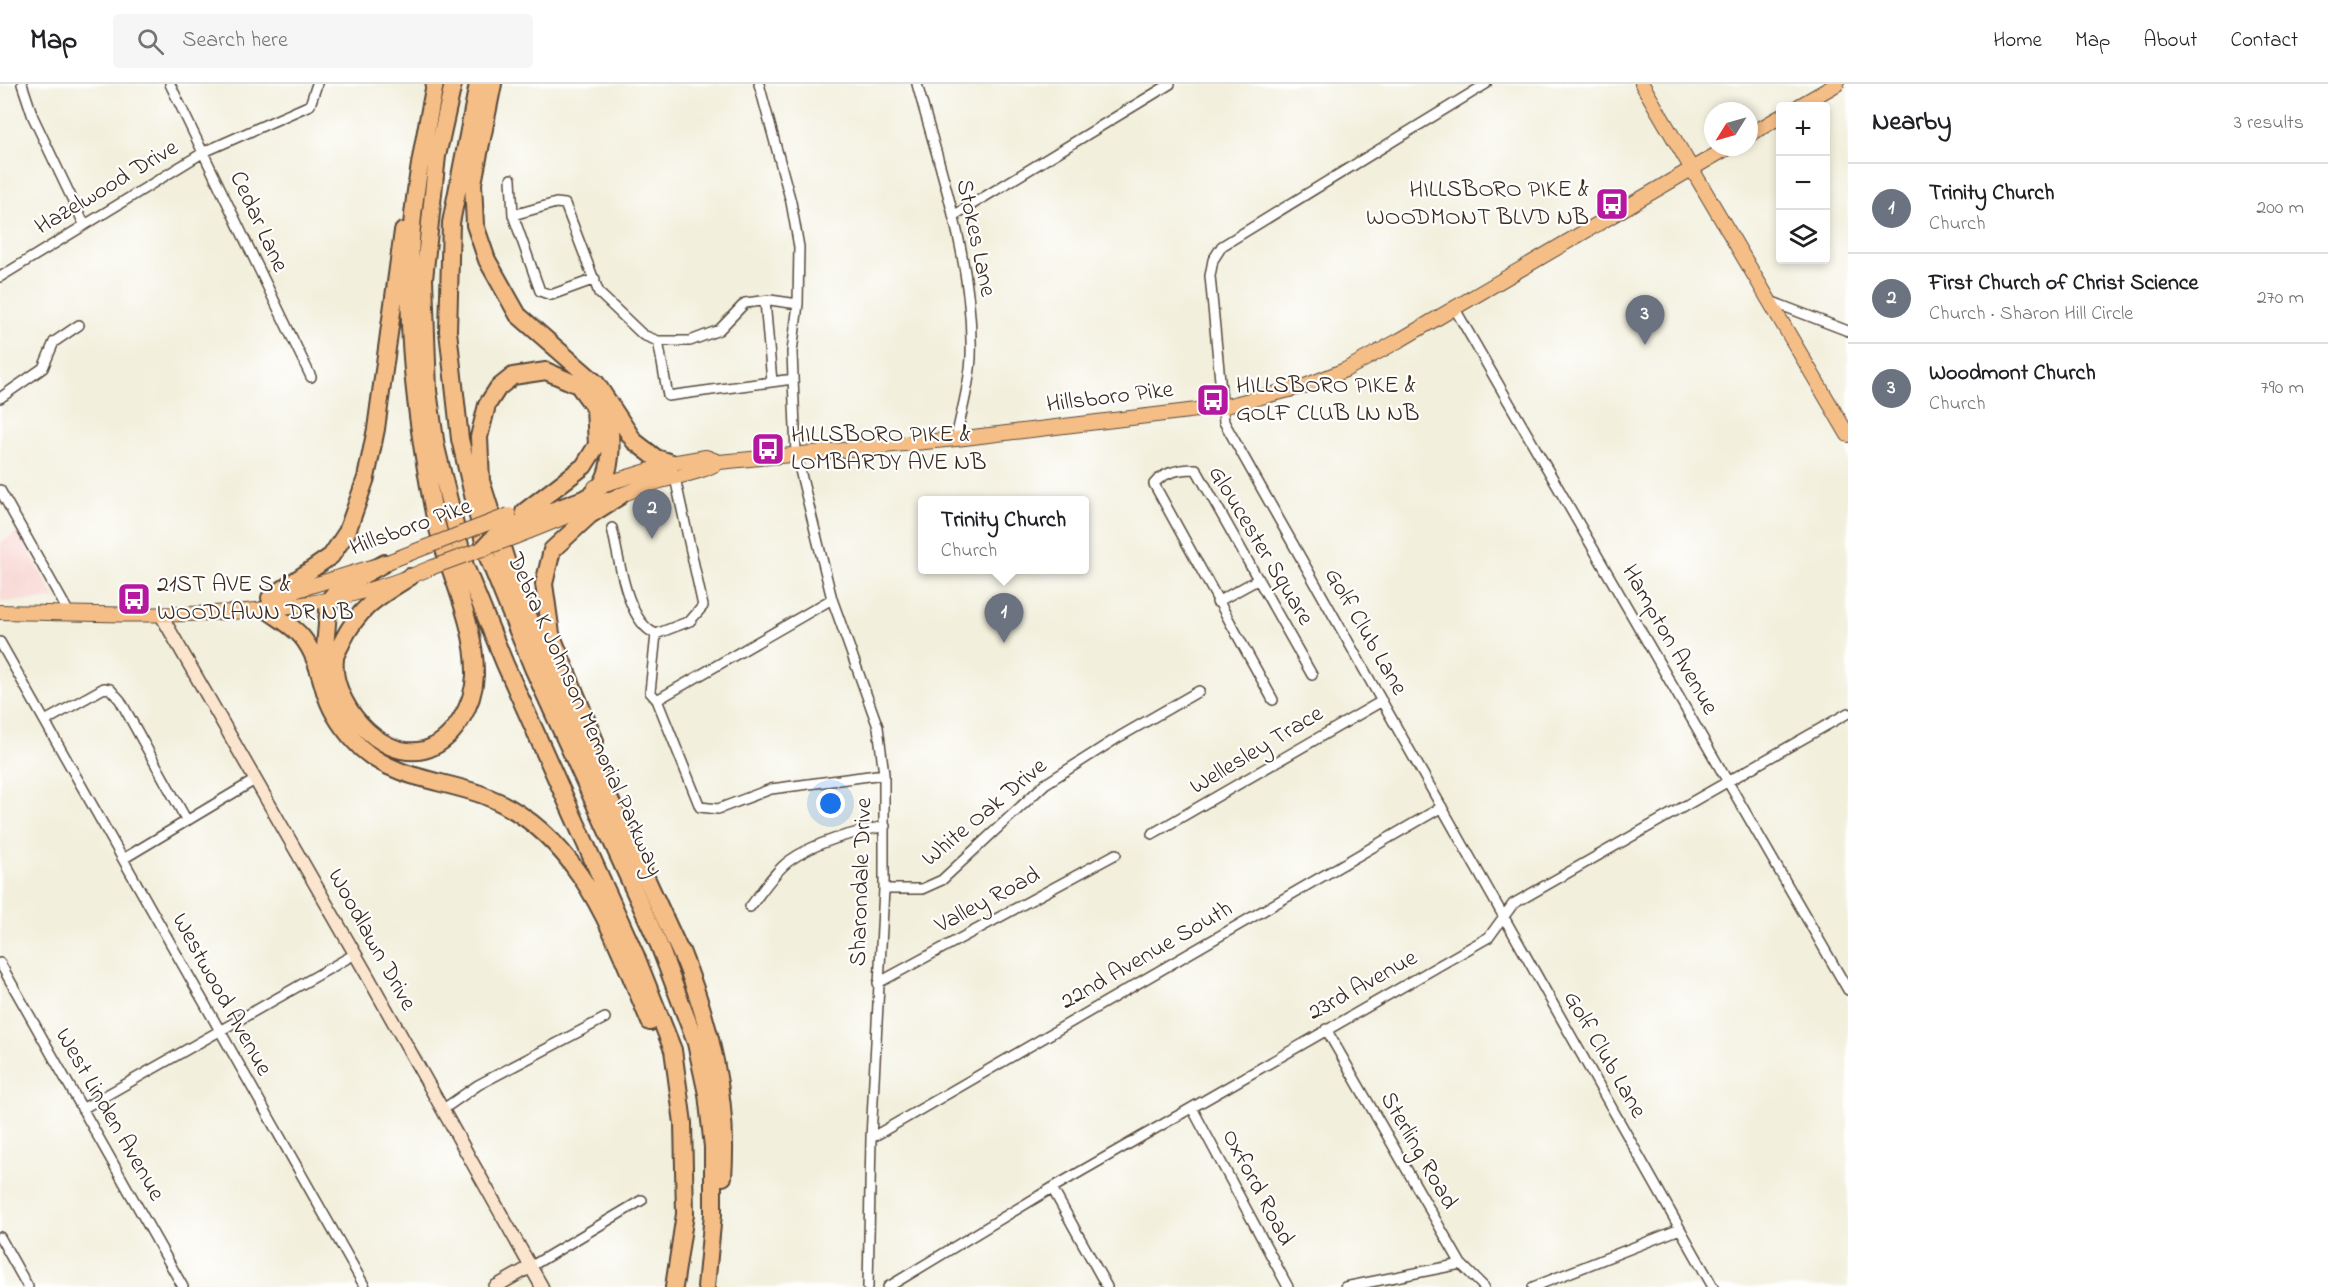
<!DOCTYPE html>
<html lang="en">
<head>
<meta charset="utf-8">
<style>
	body { margin:0; font-family:"Indie Flower",sans-serif; background:#f6f6f6; color:#202124 }
	.controls { position:absolute; right:18px; top:18px; display:grid; overflow:hidden; border-radius:6px; box-shadow:0 3px 9px #0003 }
	.controls button { width:54px; height:54px; display:grid; place-items:center; padding:0; border:0; border-bottom:2px solid #e0e0e0; background:#fff; color:#202124; font:30px sans-serif }
	.compass { position:absolute; left:1704px; top:18px; width:54px; height:54px; border-radius:50%; background:#fff; box-shadow:0 3px 9px #0003; rotate:233deg }
	.you { position:absolute; left:831px; top:720px; width:21px; height:21px; margin:-15px; border:4px solid #fff; border-radius:50%; background:#1a73e8; box-shadow:0 0 0 9px #1a73e833 }
	.badge { display:grid; place-items:center; width:39px; height:39px; border-radius:50%; background:#b5179e; color:#fff; font-size:20px; font-weight:700 }
	.pin { position:absolute; translate:-50% -50px; filter:drop-shadow(0 2px 3px #0008) }
	.pin::after { content:''; position:absolute; top:32px; width:21px; height:18px; background:inherit; clip-path:polygon(0 0,100% 0,50% 100%) }
	.popup { position:absolute; left:918px; top:412px; width:171px; height:78px; box-sizing:border-box; display:grid; place-content:center; border-radius:6px; background:#fff; filter:drop-shadow(0 2px 4px #0005); font-size:20px; white-space:nowrap; color:#757577 }
	.popup b { font-size:22px; color:#202124 }
	.popup::after { content:''; position:absolute; left:50%; top:100%; margin-left:-12px; border:12px solid transparent; border-top-color:#fff }
	.list { margin:0; padding:0; list-style:none }
	h2 { display:flex; justify-content:space-between; align-items:center; height:78px; margin:0; padding:0 24px; font-size:26px }
	h2 small { font-size:20px; font-weight:400; color:#757577 }
	.list li { display:grid; grid-template-columns:39px 1fr auto; gap:18px; align-items:center; box-sizing:border-box; height:90px; padding:0 24px; border-top:2px solid #e0e0e0 }
	.list b { display:block; font-size:22px; white-space:nowrap }
	.list p { margin:0; font-size:20px; white-space:nowrap; color:#757577 }
	.list em { font-size:20px; font-style:normal; color:#757577 }
	.icon { flex:none; width:33px; height:33px; fill:none; stroke:currentColor; stroke-width:2; stroke-linecap:round; stroke-linejoin:round }
	.map { position:relative; flex:none; width:1848px; height:1203px; overflow:hidden }
	header { display:flex; align-items:center; gap:36px; box-sizing:border-box; height:84px; padding:0 30px; background:#fff; border-bottom:2px solid #e0e0e0 }
	header strong { font-size:28px }
	nav { display:flex; gap:33px; margin-inline-start:auto; font-size:21px }
	.search { width:420px; height:54px; background:#f6f6f6; display:flex; align-items:center; gap:15px; box-sizing:border-box; padding:0 21px; border-radius:6px; color:#757577; font-size:22px }
	main { display:flex }
	aside { flex:1; background:#fff }
	.map>svg:first-child { display:block }
	.built { fill:#f7d0cc }
	.lines { fill:none; stroke-linecap:round; stroke-linejoin:round }
	.street-casing { stroke:#56483a; stroke-width:12 }
	.secondary-casing { stroke:#56483a; stroke-width:15 }
	.primary-casing { stroke:#56483a; stroke-width:16 }
	.highway-casing { stroke:#56483a; stroke-width:20 }
	.street { stroke:#fff; stroke-width:9 }
	.secondary { stroke:#fbe5cf; stroke-width:12 }
	.primary { stroke:#f6be87; stroke-width:14 }
	.highway { stroke:#f6be87; stroke-width:16 }
	.primary-bridge-casing { stroke:#56483a; stroke-width:16; stroke-linecap:butt }
	.highway-bridge-casing { stroke:#56483a; stroke-width:20; stroke-linecap:butt }
	.primary-bridge { stroke:#f6be87; stroke-width:14 }
	.highway-bridge { stroke:#f6be87; stroke-width:16 }
	.labels { text-anchor:middle; dominant-baseline:central; stroke-width:4.5; stroke-linejoin:round; paint-order:stroke }
	.street-label { font-size:24px; fill:#3b2a1e; stroke:#fff }
	.poi-label { font-size:24px; fill:#3b2a1e; stroke:#fff; text-anchor:start }
</style>
</head>
<body>
<header>
<strong>Map</strong>
<div class="search"><svg class="icon" aria-label="search" viewBox="0 0 24 24"><circle cx="10" cy="10" r="6"/><path d="M15 15l6 6"/></svg>Search here</div>
<nav><a>Home</a><a>Map</a><a>About</a><a>Contact</a></nav>
</header>
<main>
<div class="map">
<svg width="1848" height="1203" viewBox="0 0 1848 1203">
	<rect width="100%" height="100%" fill="#fff"/>
	<filter id="ink" filterUnits="userSpaceOnUse"><feTurbulence type="fractalNoise" baseFrequency=".0167" numOctaves="2"/><feDisplacementMap in="SourceGraphic" scale="12" xChannelSelector="R" yChannelSelector="G"/><feConvolveMatrix kernelMatrix="1 2 1 2 8 2 1 2 1" color-interpolation-filters="sRGB"/></filter>
	<filter id="wash" filterUnits="userSpaceOnUse"><feTurbulence type="fractalNoise" baseFrequency=".008" numOctaves="4" result="noise"/><feDisplacementMap in="SourceGraphic" scale="24" xChannelSelector="R" yChannelSelector="G"/><feGaussianBlur stdDeviation="1.35" result="paint"/><feColorMatrix in="noise" values="0 0 0 0 0 0 0 0 0 0 0 0 0 0 0 0 0 1.4 0 .05"/><feComposite in="paint" operator="in"/></filter>
	<g filter="url(#wash)">
		<rect width="100%" height="100%" fill="#f2efdc"/>
		<!-- built -->
		<path class="built" d="M18,448L56,515L0,518V459Z"/>
	</g>
	<g filter="url(#ink)">
		<g class="lines">
			<!-- street casing -->
			<g class="street-casing">
				<path id="street" d="M22,0L33,33L84,140
					M170,0L311,293
					M759,0L791,118L799,163L798,220L792,268L796,370L832,515L878,643L884,690V805L871,1054L868,1203
					M917,0C941,89 974,179 971,273C970,300 961,328 956,355
					M1486,0L1222,162L1213,176L1210,192L1224,338L1713,1203
					M511,95L513,131L540,207L551,211L595,195
					M513,131L556,119L565,120L599,209L643,251L658,257H690L719,246L745,219L770,216L798,220
					M953,132L1170,0
					M0,193L204,68L310,21L317,0
					M765,217L772,298
					M1770,217L1848,247
					M1455,225L1848,906
					M658,257L668,312L793,295
					M0,314L43,284L54,258L79,241
					M0,406L69,529
					M612,444C619,473 626,538 656,550L690,537L703,522L674,389
					M1217,518L1259,495
					M656,550L650,608L657,616L700,723L718,725L771,705L884,690
					M0,558L365,1203
					M657,616L832,515
					M1273,616L1154,400C1164,387 1181,385 1196,385L1312,591
					M45,637L104,604L110,605L120,616L187,737
					M1152,750L1382,617
					M123,775L255,696
					M884,805H922L942,796L1045,700L1119,653L1199,607
					M750,823C761,809 774,788 789,777C817,757 852,749 885,742
					M0,879L183,1203
					M878,899L1116,770
					M1326,945L1461,1180L1484,1203
					M1192,1024L1288,1203
					M82,1025L355,870
					M442,1026L478,1001L605,934
					M871,1054L1442,723
					M1052,1104L1107,1203
					M0,1153L28,1203
					M530,1183L642,1116
					M888,1203L1052,1104L1489,853L1513,820L1848,629
					M1345,1203L1461,1180
					M1533,1203L1680,1145"/>
			</g>
			<!-- secondary casing -->
			<g class="secondary-casing">
				<path id="secondary" d="M161,531L366,889L542,1203
					M495,1203L530,1183"/>
			</g>
			<!-- primary casing -->
			<g class="primary-casing">
				<path id="primary" d="M1642,0L1848,351
					M1799,22L1837,0
					M1749,51L1780,33
					M595,403L677,378L706,373L719,378
					M515,453C561,435 607,415 654,399C675,392 700,390 719,378L956,355L1222,323L1305,302L1345,286L1400,256L1729,63
					M278,512L385,479L426,463
					M0,528C144,530 298,543 433,483"/>
			</g>
			<!-- highway casing -->
			<g class="highway-casing">
				<path id="highway" d="M453,0L437,72L424,195L428,307L436,363L465,482L505,580L635,870L673,966L683,1039L685,1130L674,1203
					M478,0L451,139L448,247L460,355L487,471L533,584L659,861L696,959L707,1010L713,1063V1130L706,1203
					M493,0L473,99L475,141L487,176L518,231L596,299L634,357L656,374L672,379
					M524,428L584,382L597,361L595,324L578,301L546,287L513,292L498,304L487,321L479,353L481,397L511,492L545,575L684,876
					M512,442L586,414C618,399 612,348 605,318
					M410,493C379,512 359,523 342,558C340,563 335,570 335,575C330,617 379,677 424,666C454,658 474,620 475,591C476,534 443,479 433,424C415,330 404,237 412,142C416,95 426,47 435,0
					M270,514L331,472L347,448L366,394L376,345L403,147
					M266,525C278,534 293,542 302,553C316,570 320,592 326,611C333,632 346,649 361,664C395,695 443,696 483,711C581,749 612,849 650,938
					M323,588L329,516L338,505L385,479
					M595,657L551,550L544,500L552,466L590,431L620,412
					M681,867C710,939 729,1014 723,1093"/>
			</g>
			<!-- street -->
			<use href="#street" class="street"/>
			<!-- secondary -->
			<use href="#secondary" class="secondary"/>
			<!-- primary -->
			<use href="#primary" class="primary"/>
			<!-- highway -->
			<use href="#highway" class="highway"/>
			<!-- primary-bridge casing -->
			<g class="primary-bridge-casing">
				<path id="primary-bridge" d="M426,463L509,431
					M433,483L515,453"/>
			</g>
			<!-- highway-bridge casing -->
			<g class="highway-bridge-casing">
				<path id="highway-bridge" d="M484,464L495,452L512,442"/>
			</g>
			<!-- primary-bridge -->
			<use href="#primary-bridge" class="primary-bridge"/>
			<!-- highway-bridge -->
			<use href="#highway-bridge" class="highway-bridge"/>
		</g>
	</g>
	<!-- icons -->
	<defs>
		<g id="bus-square" transform="scale(1.725)"><rect x="-9" y="-9" width="18" height="18" rx="4" fill="#b5179e" stroke="#fff"/><path d="M-5-6H5V4H4V6H2V4H-2V6H-4V4H-5ZM-3.5-4V0h7V-4ZM-3.5 1.2v1.5H-2V1.2ZM2 1.2v1.5H3.5V1.2Z" fill="#fff"/></g>
	</defs>
	<g fill-rule="evenodd">
		<use href="#bus-square" x="1612" y="120"/>
		<use href="#bus-square" x="1213" y="316"/>
		<use href="#bus-square" x="768" y="365"/>
		<use href="#bus-square" x="134" y="515"/>
	</g>
	<g class="labels">
		<!-- street labels -->
		<g class="street-label">
			<text transform="translate(107 104) rotate(-31)">Hazelwood Drive</text>
			<text transform="translate(258 138) rotate(65)">Cedar Lane</text>
			<text transform="translate(975 154) rotate(78)">Stokes Lane</text>
			<text transform="translate(1110 314) rotate(-7)">Hillsboro Pike</text>
			<text transform="translate(411 444) rotate(-20)">Hillsboro Pike</text>
			<text transform="translate(1260 462) rotate(59)">Gloucester Square</text>
			<text transform="translate(1365 548) rotate(60)">Golf Club Lane</text>
			<text transform="translate(1669 556) rotate(60)">Hampton Avenue</text>
			<text transform="translate(584 631) rotate(66)">Debra K Johnson Memorial Parkway</text>
			<text transform="translate(1257 667) rotate(-31)">Wellesley Trace</text>
			<text transform="translate(985 729) rotate(-40)">White Oak Drive</text>
			<text transform="translate(862 798) rotate(-88)">Sharondale Drive</text>
			<text transform="translate(988 817) rotate(-28)">Valley Road</text>
			<text transform="translate(371 856) rotate(61)">Woodlawn Drive</text>
			<text transform="translate(1147 872) rotate(-30)">22nd Avenue South</text>
			<text transform="translate(1363 902) rotate(-29)">23rd Avenue</text>
			<text transform="translate(221 911) rotate(61)">Westwood Avenue</text>
			<text transform="translate(1604 971) rotate(60)">Golf Club Lane</text>
			<text transform="translate(109 1031) rotate(60)">West Linden Avenue</text>
			<text transform="translate(1418 1067) rotate(60)">Sterling Road</text>
			<text transform="translate(1257 1104) rotate(62)">Oxford Road</text>
		</g>
		<!-- poi labels -->
		<g class="poi-label">
			<text x="1589" y="106" text-anchor="end">HILLSBORO PIKE &amp;<tspan x="1589" dy="28">WOODMONT BLVD NB</tspan></text>
			<text x="1236" y="302">HILLSBORO PIKE &amp;<tspan x="1236" dy="28">GOLF CLUB LN NB</tspan></text>
			<text x="791" y="351">HILLSBORO PIKE &amp;<tspan x="791" dy="28">LOMBARDY AVE NB</tspan></text>
			<text x="157" y="501">21ST AVE S &amp;<tspan x="157" dy="28">WOODLAWN DR NB</tspan></text>
		</g>
	</g>
</svg>
<div class="controls">
<button>+</button>
<button>−</button>
<button><svg class="icon" aria-label="layers" viewBox="0 0 24 24"><path d="M12 4l9 5-9 5-9-5zM3 14l9 5 9-5"/></svg></button>
</div>
<svg class="compass" viewBox="-18 -18 36 36"><path d="M0-13l5 13h-10z" fill="#e53935"/><path d="M0 13l5-13h-10z" fill="#757577"/></svg>
<div class="you"></div>
<div class="pin badge" style="left:1004px;top:559px;background:#6b7280">1</div>
<div class="popup"><b>Trinity Church</b>Church</div>
<div class="pin badge" style="left:652px;top:455px;background:#6b7280">2</div>
<div class="pin badge" style="left:1645px;top:261px;background:#6b7280">3</div>
</div>
<aside>
<h2>Nearby<small>3 results</small></h2>
<ul class="list">
<li><span class="badge" style="background:#6b7280">1</span><div><b>Trinity Church</b><p>Church</p></div><em>200 m</em></li>
<li><span class="badge" style="background:#6b7280">2</span><div><b>First Church of Christ Science</b><p>Church · Sharon Hill Circle</p></div><em>270 m</em></li>
<li><span class="badge" style="background:#6b7280">3</span><div><b>Woodmont Church</b><p>Church</p></div><em>790 m</em></li>
</ul>
</aside>
</main>
</body>
</html>
